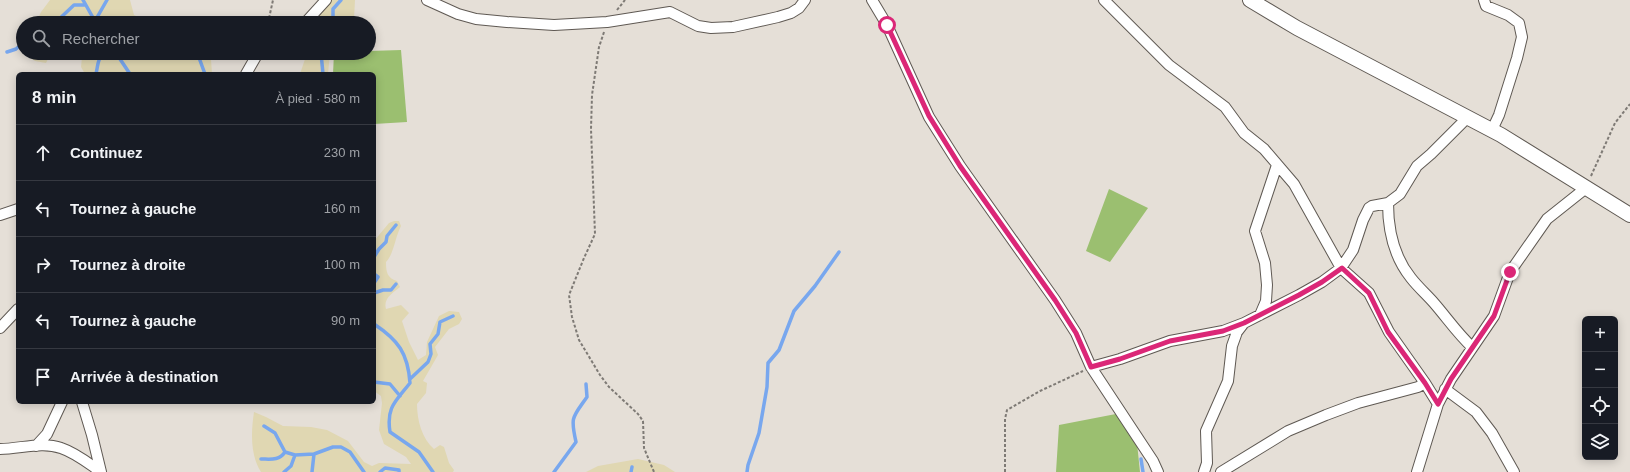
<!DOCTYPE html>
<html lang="fr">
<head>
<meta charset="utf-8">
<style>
	body { margin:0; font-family:Arial,sans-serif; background:#20242c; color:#f1f3f6 }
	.controls { position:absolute; right:12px; bottom:12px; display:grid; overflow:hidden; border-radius:6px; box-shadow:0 2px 10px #0003 }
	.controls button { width:36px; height:36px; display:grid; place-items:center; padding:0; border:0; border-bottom:1px solid #363941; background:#171b24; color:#f1f3f6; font:20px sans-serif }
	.stop { position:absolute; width:12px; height:12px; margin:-9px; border:3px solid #db2777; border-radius:50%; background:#fff }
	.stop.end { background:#db2777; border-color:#fff; box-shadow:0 1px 4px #0008 }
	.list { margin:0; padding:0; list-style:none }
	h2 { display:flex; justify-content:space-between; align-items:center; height:52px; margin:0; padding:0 16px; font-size:17px }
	h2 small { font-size:13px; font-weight:400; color:#9ea1a6 }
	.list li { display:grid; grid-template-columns:26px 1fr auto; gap:12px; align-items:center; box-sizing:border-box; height:56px; padding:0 16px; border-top:1px solid #363941 }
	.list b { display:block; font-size:15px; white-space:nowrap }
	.list em { font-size:13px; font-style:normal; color:#9ea1a6 }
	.icon { flex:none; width:22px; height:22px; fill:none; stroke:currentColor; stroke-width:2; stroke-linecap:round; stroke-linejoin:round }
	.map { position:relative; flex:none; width:1630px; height:472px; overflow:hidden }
	.search { position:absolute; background:#171b24; box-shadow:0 2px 10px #0003; left:16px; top:16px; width:360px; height:44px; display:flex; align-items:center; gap:10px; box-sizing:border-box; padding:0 14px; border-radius:22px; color:#9ea1a6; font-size:15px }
	.panel { position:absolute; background:#171b24; box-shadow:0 2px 10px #0003; left:16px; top:72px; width:360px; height:332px; border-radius:6px }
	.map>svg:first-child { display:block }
	.green { fill:#9bbf70 }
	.sand { fill:#e0d7b2 }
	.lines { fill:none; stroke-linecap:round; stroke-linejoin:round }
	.stream { stroke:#78a7ee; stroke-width:3.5 }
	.street-casing { stroke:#5f5953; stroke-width:12 }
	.secondary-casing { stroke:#5f5953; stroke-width:16 }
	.path { stroke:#7e7a75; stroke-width:2; stroke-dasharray:3 2; stroke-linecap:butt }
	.street { stroke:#fff; stroke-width:10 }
	.secondary { stroke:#fff; stroke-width:14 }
	.route { stroke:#db2777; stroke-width:5 }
</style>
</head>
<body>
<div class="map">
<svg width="1630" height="472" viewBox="0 0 1630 472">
	<rect width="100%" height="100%" fill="#e5dfd7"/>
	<!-- green -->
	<path class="green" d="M401,50L407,122L374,124V74H333L334,53H369V51Z
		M1109,189L1148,208L1110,262L1086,251Z
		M1121,413L1137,443L1140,472H1056L1059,425Z"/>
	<!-- sand -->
	<path class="sand" d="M50,0H130L134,15L149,22H173L181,23H36L41,12Z
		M329,0H355L354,19L352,23H311Z
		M24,53H51L46,63L35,61Z
		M76,53H213L211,59L212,74H85L81,67L82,57Z
		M307,53H330L328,74H300Z
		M394,221H399L401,226C395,237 394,254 386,262C386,272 387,278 397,281L400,287C393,293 383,298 386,309L401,305L409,313L402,321L409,342L418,360L426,355L427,342L439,316L449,311L459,312L462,319L459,324L449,329L435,347L438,355L423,381L427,383L426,393L417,404C417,420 422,439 434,449L440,445L444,447L449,463L454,470L453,472H261C250,455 251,432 254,412L266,417L283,426L311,427L327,430L348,441L364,462L372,466L379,463L411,464L406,457L384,444L379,430L382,403L381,396L374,391V241L389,223Z
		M638,459L664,465L675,472H586L598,466Z"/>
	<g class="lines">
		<!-- stream -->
		<path class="stream" d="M83,0L96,23
			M95,21L107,0
			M55,23L74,5H85
			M333,23V9L341,0
			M7,52L16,49L23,43
			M38,53V55
			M116,53L130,74
			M321,53L323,74
			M198,55L205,74
			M96,74C100,55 96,58 116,54
			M374,257L379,249L386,242L387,236L396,225
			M374,274L378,277L374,283
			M374,293L383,290H391L396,284
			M374,324C398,340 408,353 410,383C396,401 386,407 390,432L419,452L433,472
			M410,379L428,362L431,354L430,344L438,334L440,322L453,316
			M374,382L390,384L400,396
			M264,426L275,433L285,452L295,455
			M261,459C270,459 279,461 285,452
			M1141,459L1143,472
			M284,472L291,466L295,455L314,454L333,447H341L350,452L364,472
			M312,472L314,454
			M380,472L385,468L399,470V472
			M554,472L576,442C570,416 573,417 587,397L586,384
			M631,472L632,467
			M747,472L748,465L759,433L767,387L768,363L779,350L794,311L815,286L839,252"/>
		<!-- street casing -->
		<g class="street-casing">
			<path id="street" d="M427,0L458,14L476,19L507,22L554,25L607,22L670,12L698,26L711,28L733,27L778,17L791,13L799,8L805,0
				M872,0L887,25L929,117L960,166L1055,300L1076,333L1091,367L1153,461L1158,472
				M1104,0L1169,65L1225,107L1244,133L1264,149L1294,184L1341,268L1369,293L1389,332L1425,383L1438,404
				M1484,0L1486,6L1508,15L1519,23L1522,37L1517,58L1499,115L1492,130
				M305,23L326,0
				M246,74L258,53
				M1388,203C1388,229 1394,257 1411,278C1418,287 1427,295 1434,303C1447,318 1458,334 1472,347
				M0,215L18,209
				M1260,315L1266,301L1267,285L1265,263L1255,231L1277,165
				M0,328L18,309
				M1091,367L1120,359L1170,341L1223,331L1244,323
				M1445,389L1476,412L1492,433L1514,472
				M82,402L92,435L101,472
				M36,446L47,434L62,402
				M0,449C20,449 42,441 61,448C76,453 88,463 101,472
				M1204,472L1207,463L1206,431L1228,381L1232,346L1237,332L1244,323L1299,295L1322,282L1341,268L1353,250L1363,220L1369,208L1372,206L1388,203L1400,194L1417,166L1431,154L1468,117
				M1221,472L1288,431L1326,415L1358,403L1418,387L1425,383
				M1417,472L1438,404L1451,379L1494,316L1510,272L1547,219L1586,188"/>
		</g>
		<!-- secondary casing -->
		<g class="secondary-casing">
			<path id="secondary" d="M1250,0L1297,28L1501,135L1630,215"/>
		</g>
		<!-- path -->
		<path class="path" d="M617,10L625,0
			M268,23L273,0
			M604,32L599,47L592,95L591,129L595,234L584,258L569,295L572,317L579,340L600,375L609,387L638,414L643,421L644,448L654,472
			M1591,176L1615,123L1630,104
			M1005,472V419L1007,410L1040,391L1083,371"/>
		<!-- street -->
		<use href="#street" class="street"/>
		<!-- secondary -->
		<use href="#secondary" class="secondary"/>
	</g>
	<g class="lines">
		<!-- route -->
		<path class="route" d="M887,25L929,116L960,166L1055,300L1076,333L1091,367L1120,359L1170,341L1223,331L1244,323L1299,295L1322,282L1342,268L1369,293L1388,332L1425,383L1438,404L1451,379L1494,316L1510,272"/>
	</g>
</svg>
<div class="controls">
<button>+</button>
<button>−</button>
<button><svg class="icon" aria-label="locate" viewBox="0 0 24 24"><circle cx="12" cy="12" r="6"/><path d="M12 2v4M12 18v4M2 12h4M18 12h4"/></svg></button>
<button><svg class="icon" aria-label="layers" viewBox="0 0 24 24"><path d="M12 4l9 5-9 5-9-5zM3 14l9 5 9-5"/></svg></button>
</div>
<div class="stop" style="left:887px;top:25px"></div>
<div class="stop end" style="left:1510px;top:272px"></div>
<div class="search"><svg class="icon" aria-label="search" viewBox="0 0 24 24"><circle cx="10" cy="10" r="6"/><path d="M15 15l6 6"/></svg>Rechercher</div>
<section class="panel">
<h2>8 min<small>À pied · 580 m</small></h2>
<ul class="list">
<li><svg class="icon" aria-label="ahead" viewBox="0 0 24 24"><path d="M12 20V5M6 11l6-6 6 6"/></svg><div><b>Continuez</b></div><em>230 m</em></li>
<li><svg class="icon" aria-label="left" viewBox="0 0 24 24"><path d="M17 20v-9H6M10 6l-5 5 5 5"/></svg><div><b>Tournez à gauche</b></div><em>160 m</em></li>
<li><svg class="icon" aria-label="right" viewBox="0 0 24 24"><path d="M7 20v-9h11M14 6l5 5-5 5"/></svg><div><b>Tournez à droite</b></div><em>100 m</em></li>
<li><svg class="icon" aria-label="left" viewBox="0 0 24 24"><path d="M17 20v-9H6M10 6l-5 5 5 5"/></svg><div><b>Tournez à gauche</b></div><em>90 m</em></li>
<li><svg class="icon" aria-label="arrive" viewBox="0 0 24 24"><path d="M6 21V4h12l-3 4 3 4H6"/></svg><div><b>Arrivée à destination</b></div></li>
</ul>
</section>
</div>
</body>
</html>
